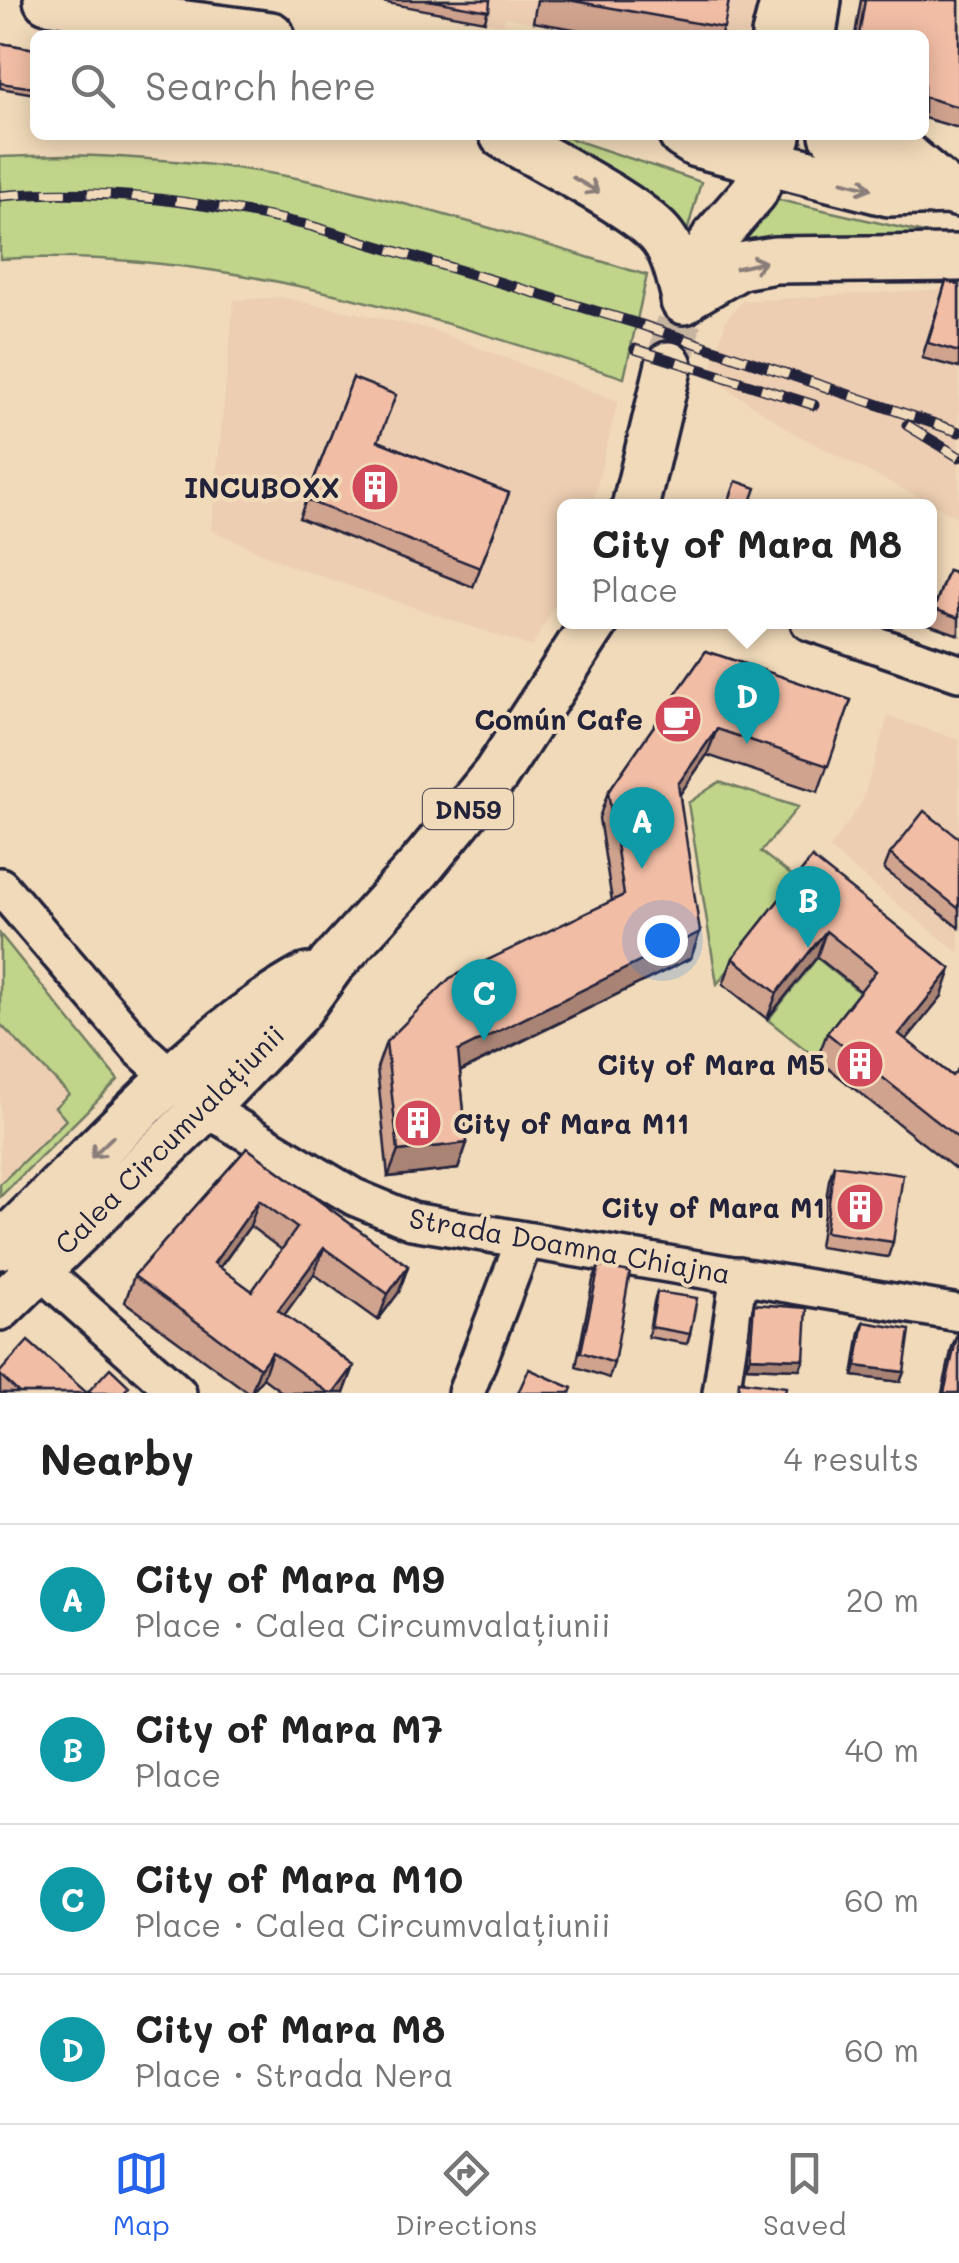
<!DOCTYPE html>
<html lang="en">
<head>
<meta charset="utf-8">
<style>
	body { margin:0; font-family:Mali,sans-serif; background:#f6f6f6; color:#222 }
	.you { position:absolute; left:662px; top:940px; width:35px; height:35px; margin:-25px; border:8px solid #fff; border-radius:50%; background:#1a73e8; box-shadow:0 0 0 15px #1a73e833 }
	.badge { display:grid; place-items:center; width:65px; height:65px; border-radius:50%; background:#2563eb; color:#fff; font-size:32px; font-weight:700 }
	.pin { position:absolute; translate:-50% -82px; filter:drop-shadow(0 2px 5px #0008) }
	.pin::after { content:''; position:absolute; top:52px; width:35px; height:30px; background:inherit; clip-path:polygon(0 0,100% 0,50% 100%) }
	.popup { position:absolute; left:557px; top:499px; width:380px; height:130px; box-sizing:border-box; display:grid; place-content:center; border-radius:15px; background:#fff; filter:drop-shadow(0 2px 8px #0005); font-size:32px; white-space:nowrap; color:#767676 }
	.popup b { font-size:38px; color:#222 }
	.popup::after { content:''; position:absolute; left:50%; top:100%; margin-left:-20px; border:20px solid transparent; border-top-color:#fff }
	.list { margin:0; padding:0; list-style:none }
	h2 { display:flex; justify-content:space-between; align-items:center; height:130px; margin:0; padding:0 40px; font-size:42px }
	h2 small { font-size:32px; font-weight:400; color:#767676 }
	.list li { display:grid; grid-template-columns:65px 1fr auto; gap:30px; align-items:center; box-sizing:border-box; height:150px; padding:0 40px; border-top:2px solid #e0e0e0 }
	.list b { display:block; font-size:38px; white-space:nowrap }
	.list p { margin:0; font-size:32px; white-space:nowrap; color:#767676 }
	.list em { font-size:32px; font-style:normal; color:#767676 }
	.icon { flex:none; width:55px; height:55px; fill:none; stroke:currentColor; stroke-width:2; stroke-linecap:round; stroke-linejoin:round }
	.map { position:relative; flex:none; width:959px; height:1393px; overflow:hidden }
	.search { position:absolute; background:#fff; box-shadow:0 5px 25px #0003; left:30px; right:30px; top:30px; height:110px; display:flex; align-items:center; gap:25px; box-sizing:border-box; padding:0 35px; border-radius:15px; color:#767676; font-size:38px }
	.sheet { height:730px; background:#fff }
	nav { display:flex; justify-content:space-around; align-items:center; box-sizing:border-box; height:140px; border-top:2px solid #e0e0e0; background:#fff; font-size:28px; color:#767676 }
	nav a { display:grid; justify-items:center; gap:5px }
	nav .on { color:#2563eb }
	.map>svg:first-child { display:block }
	.built { fill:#edceb2 }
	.green { fill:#c0d48a; stroke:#717b62; stroke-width:2.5 }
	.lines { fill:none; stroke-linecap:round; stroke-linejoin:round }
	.major-tunnel { stroke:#c8b5a1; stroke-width:45; stroke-dasharray:45 22; stroke-linecap:butt }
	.minor-casing { stroke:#22223b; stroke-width:42 }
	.major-casing { stroke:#22223b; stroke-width:52 }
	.minor { stroke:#f1daba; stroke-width:35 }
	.major { stroke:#f1daba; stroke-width:45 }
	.rail-casing { stroke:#22223b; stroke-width:11 }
	.rail { stroke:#f1daba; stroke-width:8; stroke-dasharray:22; stroke-linecap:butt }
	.wall { fill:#d0a38e; stroke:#22223b; stroke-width:2.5; fill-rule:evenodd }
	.shaded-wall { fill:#a98474; stroke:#22223b; stroke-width:2.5 }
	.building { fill:#f2bda5; stroke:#22223b; stroke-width:2.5; fill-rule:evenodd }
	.oneway { stroke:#8a7e7a }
	.labels { text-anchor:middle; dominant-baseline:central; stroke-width:8; stroke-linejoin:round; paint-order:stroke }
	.shield { fill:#f1daba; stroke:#605961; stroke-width:2.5 }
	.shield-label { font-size:25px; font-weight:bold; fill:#22223b }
	.poi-label { font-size:28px; font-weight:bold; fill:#22223b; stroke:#f1daba; text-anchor:end }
	.street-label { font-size:28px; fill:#22223b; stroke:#f1daba }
</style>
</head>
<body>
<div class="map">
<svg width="959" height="1393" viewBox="0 0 959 1393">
	<rect width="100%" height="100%" fill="#f1daba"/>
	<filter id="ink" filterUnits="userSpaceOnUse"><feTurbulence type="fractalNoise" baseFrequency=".01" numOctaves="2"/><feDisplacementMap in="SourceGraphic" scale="20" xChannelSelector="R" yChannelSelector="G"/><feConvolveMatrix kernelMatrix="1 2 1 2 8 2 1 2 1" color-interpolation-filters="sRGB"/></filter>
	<g filter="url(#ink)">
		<!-- built -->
		<path class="built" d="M366,0H757L748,35H601L505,17L503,25Z
			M959,288V518L797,435L709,376L726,320L742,301Z
			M281,297L430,329L618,401L592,506L564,507V588L532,647L293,567L211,530L234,300Z
			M888,716L959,740V953L829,849L862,802Z
			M0,934L118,1080L0,1197Z"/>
		<!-- green -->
		<path class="green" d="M522,135H560L701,182L683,246Z
			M64,155C148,157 233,164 315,182C427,207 537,242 647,275L624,378C418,313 219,248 0,259V157Z
			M766,197L959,241L737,251Z
			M719,782L798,807L761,852L799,881L717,984L688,803Z
			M0,934L118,1080L0,1197V1184L66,1120L55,1107L69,1094L0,1024Z
			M817,958L864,996L815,1057L768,1020Z"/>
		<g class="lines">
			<!-- major-tunnel -->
			<path class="major-tunnel" d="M669,365L679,320"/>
			<!-- minor casing -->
			<g class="minor-casing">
				<path id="minor" d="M809,622L959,673
					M0,886L140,1049L205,1108L354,1197L412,1221L959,1313
					M22,1254L178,1393
					M466,1393L524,1241
					M721,1393L739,1275"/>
			</g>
			<!-- major casing -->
			<g class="major-casing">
				<path id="major" d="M47,0L155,20L271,35
					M775,35L784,0
					M813,35L818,0
					M503,135C539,158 641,207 663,238C675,254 680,278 685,298
					M682,135L696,144L889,193L948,191L959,194
					M833,135L901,152
					M881,135L948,191
					M685,298L740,266L775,260L959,258
					M684,301L715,237L754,192L778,137
					M635,507L669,365
					M0,1246C93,1159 195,1037 307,977
					M0,1307L205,1108L298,1011L331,965L420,867L496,774L595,622"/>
			</g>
			<!-- minor -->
			<use href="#minor" class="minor"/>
			<!-- major -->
			<use href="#major" class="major"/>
			<!-- rail casing -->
			<g class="rail-casing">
				<path id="rail" d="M0,196C102,186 212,203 311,226L642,325L959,432
					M635,349L814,405
					M907,425L959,457"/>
			</g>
			<!-- rail -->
			<use href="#rail" class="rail"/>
		</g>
		<!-- wall -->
		<path class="wall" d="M377,0H490L485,21L376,1Z
			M537,0H729L721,35H609L533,22Z
			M861,0H959V128L924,118V35H855Z
			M0,43L35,49V94L0,88Z
			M946,281L959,285V368L922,358Z
			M353,378L378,441L509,493L473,587L299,518Z
			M948,570L959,574V635L928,624Z
			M706,651L851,700L818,792L707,755L680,794L691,958L460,1072L467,1143L458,1169L388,1177L377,1068L386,1042L612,901L599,818L608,792Z
			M959,838V928L884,869L890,854Z
			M812,858L942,996L906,1040L952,1076L959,1068V1172L817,1059L827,1033L860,991L817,957L767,1019L723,984L733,958Z
			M247,1148L408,1266L399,1292L378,1320L314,1274L284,1315L354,1366L344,1393H283L263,1378L251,1393H249L125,1302L134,1276ZM250,1226L282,1250L252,1291L220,1268Z
			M834,1165L893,1242L888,1257L819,1247L829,1180Z
			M599,1266L614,1363L609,1378L576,1367L593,1280Z
			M657,1292L690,1334L687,1344L648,1337L654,1302Z
			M754,1304L800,1369L746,1367L751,1314Z
			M864,1322L904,1372L900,1382L853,1376L860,1332Z
			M958,1332L959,1393H942L952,1347Z
			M0,1372L87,1393H0Z"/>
		<!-- shaded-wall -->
		<path class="shaded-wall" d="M717,729L707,755L669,810L678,784Z
			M826,931L817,957L767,1019L777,993Z
			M700,932L691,958L448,1077L458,1051Z
			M951,969L942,996L890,1060L899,1034Z
			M467,1143L458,1169L388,1177L398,1151Z
			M259,1200L250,1226L204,1289L214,1263Z
			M324,1248L314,1274L269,1336L278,1310Z
			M408,1266L399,1292L378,1320L388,1294Z
			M272,1352L263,1378L251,1393L260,1368Z
			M750,1357L804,1359L800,1369L746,1367Z
			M354,1366L344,1393H334Z
			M856,1366L904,1372L900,1382L853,1376Z"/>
		<!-- building -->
		<path class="building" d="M428,0H490L489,11Z
			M568,0H729L724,28Z
			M865,0H959V107L924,97V35H859Z
			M0,43L35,49V88L0,83Z
			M946,281L959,285V352L928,343Z
			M353,378L396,395L378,441L509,493L480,568L306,500Z
			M736,481L756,488L751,502L765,506H727Z
			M948,570L959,574V618L934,609Z
			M706,651L851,700L828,766L717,729L678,784L700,932L458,1051L467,1143L398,1151L386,1042L450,978L624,895L608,792Z
			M924,811L959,838V909L890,854Z
			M812,858L951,969L899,1034L952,1076L959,1068V1139L827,1033L876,971L826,931L777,993L733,958Z
			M247,1148L408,1266L388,1294L324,1248L278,1310L354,1366L334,1393H329L272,1352L260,1368L134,1276ZM259,1200L297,1228L252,1291L214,1263Z
			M834,1165L903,1175L893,1242L825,1232Z
			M599,1266L630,1272L614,1363L581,1352Z
			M657,1292L697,1298L690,1334L651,1327Z
			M754,1304L807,1308L804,1359L750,1357Z
			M864,1322L910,1330L904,1372L856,1366Z
			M958,1332L959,1333V1393H944Z
			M28,1341L87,1393H19L0,1375V1372Z
			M110,1368L129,1386L123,1393H87Z
			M529,1369L572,1388L570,1393H518Z
			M739,1381L786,1387L785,1393H738Z"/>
		<!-- one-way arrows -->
		<defs><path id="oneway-shaft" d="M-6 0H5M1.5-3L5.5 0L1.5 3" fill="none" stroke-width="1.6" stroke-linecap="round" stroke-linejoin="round" transform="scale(2.5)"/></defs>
		<g class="oneway">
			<use href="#oneway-shaft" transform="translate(586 185) rotate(30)"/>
			<use href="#oneway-shaft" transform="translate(857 185) rotate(14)"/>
			<use href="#oneway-shaft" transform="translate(751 265) rotate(-13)"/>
			<use href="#oneway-shaft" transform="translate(102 1147) rotate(136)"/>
		</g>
	</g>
	<!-- icons -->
	<defs>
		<g id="building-disc" transform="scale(2.5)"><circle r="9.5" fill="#d1495b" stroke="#f1daba"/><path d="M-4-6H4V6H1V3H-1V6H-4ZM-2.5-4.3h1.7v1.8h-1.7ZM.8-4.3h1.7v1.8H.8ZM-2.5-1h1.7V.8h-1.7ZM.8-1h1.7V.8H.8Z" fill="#fff"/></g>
		<g id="cafe-disc" transform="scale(2.5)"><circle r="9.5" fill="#d1495b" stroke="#f1daba"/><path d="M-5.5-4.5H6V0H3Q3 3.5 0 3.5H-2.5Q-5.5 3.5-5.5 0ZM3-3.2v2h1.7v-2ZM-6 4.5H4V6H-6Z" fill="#fff"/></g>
	</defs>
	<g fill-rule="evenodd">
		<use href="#building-disc" x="375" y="487"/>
		<use href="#cafe-disc" x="678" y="719"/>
		<use href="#building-disc" x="860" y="1064"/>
		<use href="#building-disc" x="418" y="1123"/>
		<use href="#building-disc" x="860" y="1207"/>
	</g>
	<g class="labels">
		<!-- shield labels -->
		<rect class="shield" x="423" y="789" width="90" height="40" rx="8"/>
		<g class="shield-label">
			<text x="468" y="809">DN59</text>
		</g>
		<!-- poi labels -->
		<g class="poi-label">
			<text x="340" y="487">INCUBOXX</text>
			<text x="643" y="719">Común Cafe</text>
			<text x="825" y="1064">City of Mara M5</text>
			<text x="453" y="1123" text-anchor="start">City of Mara M11</text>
			<text x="825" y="1207">City of Mara M1</text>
		</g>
		<!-- street labels -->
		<g class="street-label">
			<text transform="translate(169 1139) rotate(-45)">Calea Circumvalațiunii</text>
			<text transform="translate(570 1245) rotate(10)">Strada Doamna Chiajna</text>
		</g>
	</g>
</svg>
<div class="you"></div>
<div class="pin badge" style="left:642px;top:869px;background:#0f9aa8">A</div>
<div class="pin badge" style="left:808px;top:948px;background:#0f9aa8">B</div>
<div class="pin badge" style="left:484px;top:1041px;background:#0f9aa8">C</div>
<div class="pin badge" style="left:747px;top:744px;background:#0f9aa8">D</div>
<div class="popup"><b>City of Mara M8</b>Place</div>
<div class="search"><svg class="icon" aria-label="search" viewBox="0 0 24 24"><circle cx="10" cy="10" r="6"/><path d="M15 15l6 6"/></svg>Search here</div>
</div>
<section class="sheet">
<h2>Nearby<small>4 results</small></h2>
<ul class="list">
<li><span class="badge" style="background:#0f9aa8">A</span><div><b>City of Mara M9</b><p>Place · Calea Circumvalațiunii</p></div><em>20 m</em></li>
<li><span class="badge" style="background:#0f9aa8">B</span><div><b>City of Mara M7</b><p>Place</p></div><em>40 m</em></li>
<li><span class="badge" style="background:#0f9aa8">C</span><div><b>City of Mara M10</b><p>Place · Calea Circumvalațiunii</p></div><em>60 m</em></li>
<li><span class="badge" style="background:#0f9aa8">D</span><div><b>City of Mara M8</b><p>Place · Strada Nera</p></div><em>60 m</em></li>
</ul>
</section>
<nav>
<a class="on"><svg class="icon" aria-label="map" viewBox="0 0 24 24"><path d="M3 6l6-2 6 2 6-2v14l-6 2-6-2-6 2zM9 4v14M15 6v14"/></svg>Map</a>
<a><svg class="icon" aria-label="directions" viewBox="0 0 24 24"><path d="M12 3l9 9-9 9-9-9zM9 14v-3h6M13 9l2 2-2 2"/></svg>Directions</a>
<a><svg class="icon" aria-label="saved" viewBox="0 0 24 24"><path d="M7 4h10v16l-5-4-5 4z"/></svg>Saved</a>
</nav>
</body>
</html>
